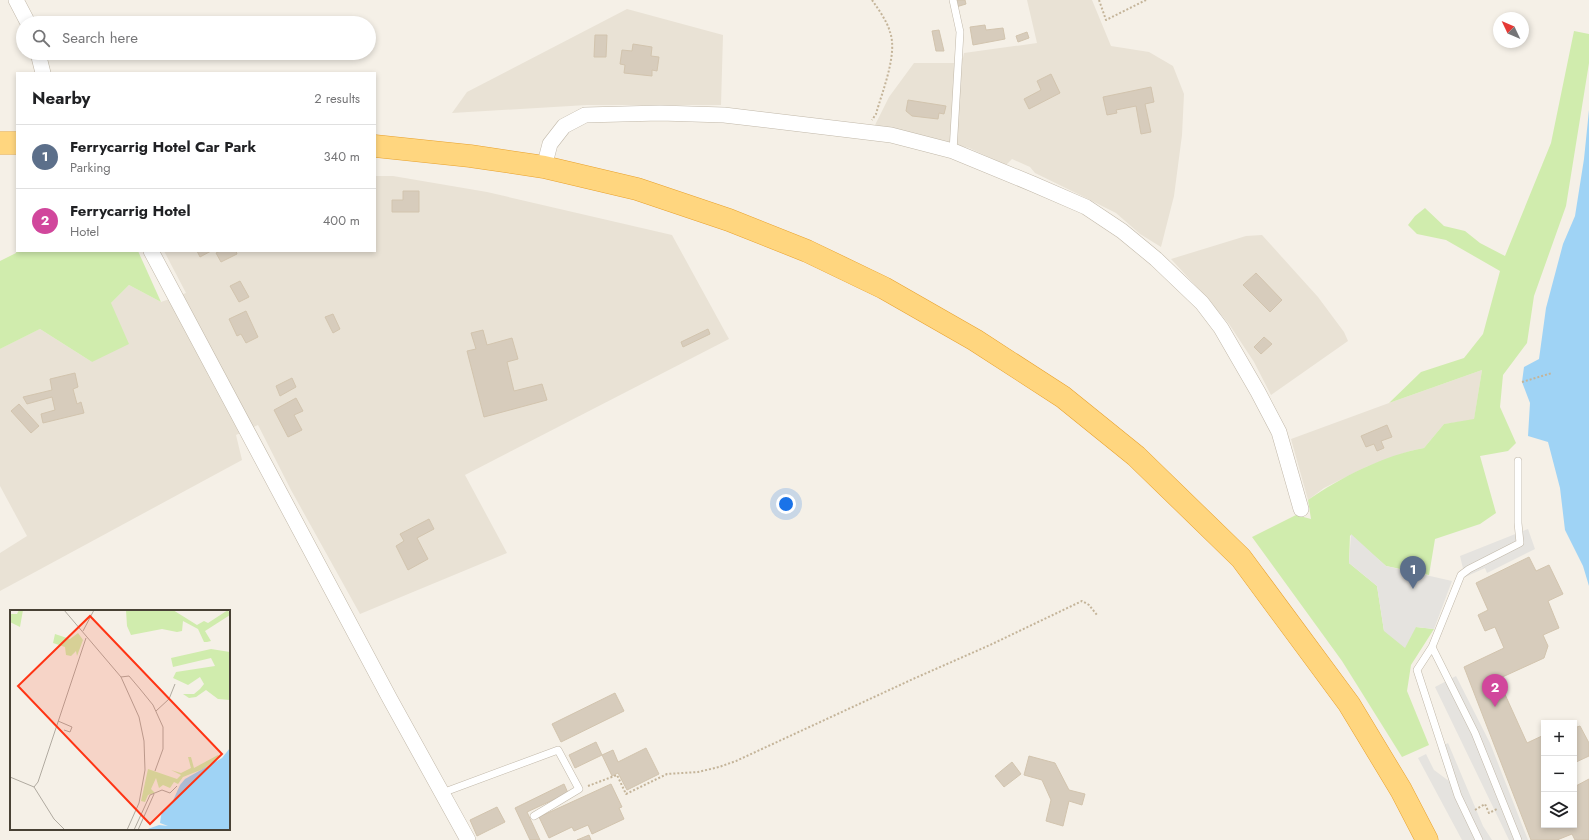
<!DOCTYPE html>
<html lang="en">
<head>
<meta charset="utf-8">
<style>
	body { margin:0; font-family:Jost,sans-serif; background:#f6f6f6; color:#202124 }
	.controls { position:absolute; right:12px; bottom:12px; display:grid; overflow:hidden; border-radius:0px; box-shadow:0 2px 6px #0003 }
	.controls button { width:36px; height:36px; display:grid; place-items:center; padding:0; border:0; border-bottom:1px solid #e0e0e0; background:#fff; color:#202124; font:20px sans-serif }
	.compass { position:absolute; left:1493px; top:12px; width:36px; height:36px; border-radius:50%; background:#fff; box-shadow:0 2px 6px #0003; rotate:314deg }
	.you { position:absolute; left:786px; top:504px; width:14px; height:14px; margin:-10px; border:3px solid #fff; border-radius:50%; background:#1a73e8; box-shadow:0 0 0 6px #1a73e833 }
	.badge { display:grid; place-items:center; width:26px; height:26px; border-radius:50%; background:#d93025; color:#fff; font-size:13px; font-weight:700 }
	.pin { position:absolute; translate:-50% -33px; filter:drop-shadow(0 1px 2px #0008) }
	.pin::after { content:''; position:absolute; top:21px; width:14px; height:12px; background:inherit; clip-path:polygon(0 0,100% 0,50% 100%) }
	.list { margin:0; padding:0; list-style:none }
	h2 { display:flex; justify-content:space-between; align-items:center; height:52px; margin:0; padding:0 16px; font-size:17px }
	h2 small { font-size:13px; font-weight:400; color:#757577 }
	.list li { display:grid; grid-template-columns:26px 1fr auto; gap:12px; align-items:center; box-sizing:border-box; height:64px; padding:0 16px; border-top:1px solid #e0e0e0 }
	.list b { display:block; font-size:15px; white-space:nowrap }
	.list p { margin:0; font-size:13px; white-space:nowrap; color:#757577 }
	.list em { font-size:13px; font-style:normal; color:#757577 }
	.icon { flex:none; width:22px; height:22px; fill:none; stroke:currentColor; stroke-width:2; stroke-linecap:round; stroke-linejoin:round }
	.map { position:relative; flex:none; width:1589px; height:840px; overflow:hidden }
	.search { position:absolute; background:#fff; box-shadow:0 2px 6px #0003; left:16px; top:16px; width:360px; height:44px; display:flex; align-items:center; gap:10px; box-sizing:border-box; padding:0 14px; border-radius:22px; color:#757577; font-size:15px }
	.panel { position:absolute; background:#fff; box-shadow:0 2px 6px #0003; left:16px; top:72px; width:360px; height:180px; border-radius:0px }
	.map>svg:first-child { display:block }
	.residential { fill:#e9e2d5 }
	.green { fill:#d0ecad }
	.parking { fill:#e5e3df }
	.water { fill:#9fd3f5 }
	.building { fill:#d7ccbc; stroke:#d2c4ae }
	.lines { fill:none; stroke-linecap:round; stroke-linejoin:round }
	.service-casing { stroke:#c1b8a9; stroke-width:8 }
	.minor-casing { stroke:#c1b8a9; stroke-width:16 }
	.trunk-casing { stroke:#e8a12d; stroke-width:23 }
	.path { stroke:#c4b499; stroke-width:2; stroke-dasharray:2 2; stroke-linecap:butt }
	.service { stroke:#fff; stroke-width:7 }
	.minor { stroke:#fff; stroke-width:15 }
	.trunk { stroke:#ffd67f; stroke-width:22 }
	.inset-road { fill:none; stroke:#b0aaa0; stroke-width:1 }
	.view { fill:#ff3414; fill-opacity:0.15; stroke:#ff3414; stroke-width:2 }
	.inset-edge { fill:none; stroke:#484135; stroke-width:2 }
</style>
</head>
<body>
<div class="map">
<svg width="1589" height="840" viewBox="0 0 1589 840">
	<rect width="100%" height="100%" fill="#f5f0e7"/>
	<!-- residential -->
	<path class="residential" d="M1027,0H1092L1111,46L1149,52L1173,66L1184,94L1182,135L1174,196L1161,247L1140,234L1116,213L1080,195L1035,173L1030,167L1012,159L1006,165L969,148L875,125L889,97L914,63H954L963,58L964,53L1037,43Z
		M627,9L723,35L721,105H587L452,113L467,92Z
		M375,176H393L487,192L672,235L729,339L465,475L507,553L360,614L291,490L258,425L236,435L242,460L0,591V553L27,536L0,486V349L40,329L92,362L111,303L129,285L161,302L186,293L164,251H375Z
		M1262,235L1318,297L1344,332L1348,341L1271,395L1254,362L1229,324L1205,296L1171,259L1246,236Z
		M1482,370L1474,420L1444,424L1424,448L1410,451L1366,467L1324,488L1308,500L1291,439L1389,403Z"/>
	<!-- green -->
	<path class="green" d="M1574,31L1589,34V63L1566,206L1534,296L1527,343L1503,375L1500,407L1516,443L1508,451L1480,456L1496,513L1480,524L1435,539L1429,575L1386,566L1350,535L1349,563L1377,586L1384,631L1416,627L1434,629L1411,665L1407,691L1429,745L1402,757L1342,661L1252,537L1296,515L1311,519L1308,500C1341,477 1385,455 1424,448L1444,424L1474,419L1482,370L1389,403L1421,372L1464,358L1483,334L1500,271L1446,240L1417,234L1408,225L1415,216L1425,208L1444,226L1465,231L1480,243L1505,256L1551,143Z
		M17,247V251H138L161,302L129,285L111,303L129,344L92,362L40,329L0,349V261L16,253Z"/>
	<!-- parking -->
	<path class="parking" d="M1528,529L1535,549L1487,573L1485,568L1465,577L1460,556Z
		M1351,534L1386,566L1452,581L1434,629L1416,627L1405,648L1384,631L1377,586L1349,563Z
		M1456,676L1490,743L1528,840H1509L1435,687Z
		M1448,743L1483,826L1492,840H1462L1418,758L1426,754L1434,770L1449,781L1438,748Z"/>
	<!-- water -->
	<path class="water" d="M1589,110V586L1583,566L1565,530L1560,488L1548,442L1528,436L1530,403L1522,382L1524,367L1539,359L1546,308L1563,244L1575,216L1584,159Z"/>
	<!-- building -->
	<path class="building" d="M954,0H965L966,4L956,7Z
		M985,25L986,30L1003,28L1005,39L973,45L970,27Z
		M939,30L944,51H936L932,31Z
		M1027,32L1029,38L1018,42L1016,36Z
		M595,35H607L606,57H594Z
		M633,44L652,47L651,56L659,57L657,71L652,70V76L624,73L625,65L620,64L622,50L632,51Z
		M1051,74L1060,93L1029,109L1024,99L1041,90L1037,81Z
		M1151,87L1154,102L1145,104L1151,132L1141,134L1136,106L1116,110L1117,113L1107,115L1103,97Z
		M908,100L946,106L944,114L939,113L938,119L912,116L906,111Z
		M403,191H419V212H392V200H403Z
		M197,251H211L200,257Z
		M220,251H236L237,254L221,262L216,253Z
		M1256,273L1282,300L1270,312L1243,285Z
		M240,281L249,297L239,302L230,286Z
		M246,311L258,337L246,343L241,334L237,336L229,319Z
		M333,314L340,329L333,333L325,317Z
		M708,329L710,334L683,347L681,342Z
		M483,330L487,345L512,338L518,359L507,362L514,391L542,384L547,400L484,417L467,351L476,349L471,333Z
		M1264,337L1272,344L1261,354L1254,347Z
		M75,373L78,387L73,389L77,404L81,402L84,413L43,423L41,414L55,410L52,397L27,404L23,397L52,390L50,379Z
		M292,378L296,387L280,396L276,386Z
		M296,398L303,411L294,415L302,430L288,437L274,410Z
		M19,404L39,426L31,433L11,411Z
		M1387,425L1392,437L1381,441L1384,448L1377,451L1374,444L1366,447L1361,436Z
		M429,519L434,529L417,538L428,559L408,570L396,546L404,541L400,534Z
		M1529,557L1536,571L1549,565L1563,594L1548,601L1559,628L1543,635L1548,646L1544,658L1498,679L1527,743L1544,735V825H1574V787L1589,779V840H1575L1572,834L1557,840H1531L1464,667L1504,648L1495,627L1485,631L1478,615L1488,610L1476,583Z
		M615,693L624,711L561,742L552,724Z
		M1580,726L1589,743V756L1574,763V728Z
		M596,742L602,755L575,768L569,755Z
		M646,748L659,774L627,790L618,773L612,776L602,755L613,750L618,762Z
		M1029,756L1055,763L1069,790L1085,794L1082,805L1069,801L1063,826L1046,821L1051,800L1042,780L1024,775Z
		M1012,762L1021,774L1004,787L995,776Z
		M564,784L568,793L527,812L540,840H530L515,808Z
		M611,784L622,807L619,808L624,819L592,834L588,825L574,831L572,827L549,838L539,817Z
		M497,807L505,822L477,836L470,820Z
		M589,835L591,840H577Z"/>
	<g class="lines">
		<!-- service casing -->
		<g class="service-casing">
			<path id="service" d="M953,151L960,32L953,0
				M1432,647L1475,733L1518,840
				M442,793L558,750L579,789L534,816
				M1479,840L1458,796L1417,670L1432,647L1461,575L1469,569L1520,543L1518,523V461"/>
		</g>
		<!-- minor casing -->
		<g class="minor-casing">
			<path id="minor" d="M16,0L28,23
				M38,53L43,73
				M544,167L550,144L564,126L585,115L660,113L724,115L891,135L953,151L1033,184L1086,207L1122,231L1156,259L1202,303L1221,328L1258,392L1279,432L1301,509
				M151,251L390,699L468,840"/>
		</g>
		<!-- trunk casing -->
		<g class="trunk-casing">
			<path id="trunk" d="M0,143H17
				M375,146L470,156L544,167L637,189L729,220L807,251L884,288L975,340L1063,397L1136,456L1241,558L1349,704L1401,790L1427,840"/>
		</g>
		<!-- path -->
		<path class="path" d="M872,0C879,10 887,21 890,32C898,54 882,92 876,114L872,120
			M1099,0L1106,20L1146,0
			M1522,382L1552,373
			M588,786L617,775L626,794L667,774L698,772L719,767L736,761L913,679L990,645L1082,601L1089,605L1097,615
			M1475,810L1485,804L1489,813L1497,809"/>
		<!-- service -->
		<use href="#service" class="service"/>
		<!-- minor -->
		<use href="#minor" class="minor"/>
		<!-- trunk -->
		<use href="#trunk" class="trunk"/>
	</g>
	<!-- overview -->
	<g transform="translate(10 610)">
		<rect width="220" height="220" fill="#f5f0e7"/>
		<path d="M9,0H13L10,17L0,12V4H7ZM116,0H163L187,15L194,11L198,13L218,0L220,5L195,21L201,31L197,32H194L188,19L173,11L172,21L167,22L152,19L121,25L117,16ZM68,23L73,30L67,46L66,41L61,46L56,45L55,37L43,33L45,24L60,29ZM201,39L220,42V90L208,89L196,80L186,87L179,88L173,84H184L190,79L194,74L190,67L178,75L163,68L166,62L205,56L201,48L163,57L161,48ZM208,145L210,147L193,159L173,167L168,174L164,172L160,178L153,175L149,178L146,168L141,179L145,183L138,185L135,192L131,191L138,159L167,169L171,165L161,160L171,163L181,158L178,147H181L184,158Z" fill="#d0ecad"/>
		<path d="M220,138V220H135L149,215L158,216L150,213L151,206L153,200L161,195L170,175L175,169L212,148Z" fill="#9fd3f5"/>
		<path class="inset-road" d="M54,0L111,67L129,107L134,131L135,160L129,193L117,220M73,21L84,0M111,67L119,66L130,79L143,95L153,117V139L145,161M146,101L159,89L165,74M48,111L62,117L60,122L54,120M0,167L24,177L44,209L55,220M24,177L28,172L76,28M124,220L140,185L152,180L160,183L167,176M128,220L144,184"/>
		<path class="view" d="M80,6L212,144L140,214L8,76Z"/>
		<rect width="220" height="220" class="inset-edge"/>
	</g>
</svg>
<div class="controls">
<button>+</button>
<button>−</button>
<button><svg class="icon" aria-label="layers" viewBox="0 0 24 24"><path d="M12 4l9 5-9 5-9-5zM3 14l9 5 9-5"/></svg></button>
</div>
<svg class="compass" viewBox="-18 -18 36 36"><path d="M0-13l5 13h-10z" fill="#e53935"/><path d="M0 13l5-13h-10z" fill="#757577"/></svg>
<div class="you"></div>
<div class="pin badge" style="left:1413px;top:589px;background:#5c6f8a">1</div>
<div class="pin badge" style="left:1495px;top:707px;background:#d1479c">2</div>
<div class="search"><svg class="icon" aria-label="search" viewBox="0 0 24 24"><circle cx="10" cy="10" r="6"/><path d="M15 15l6 6"/></svg>Search here</div>
<section class="panel">
<h2>Nearby<small>2 results</small></h2>
<ul class="list">
<li><span class="badge" style="background:#5c6f8a">1</span><div><b>Ferrycarrig Hotel Car Park</b><p>Parking</p></div><em>340 m</em></li>
<li><span class="badge" style="background:#d1479c">2</span><div><b>Ferrycarrig Hotel</b><p>Hotel</p></div><em>400 m</em></li>
</ul>
</section>
</div>
</body>
</html>
